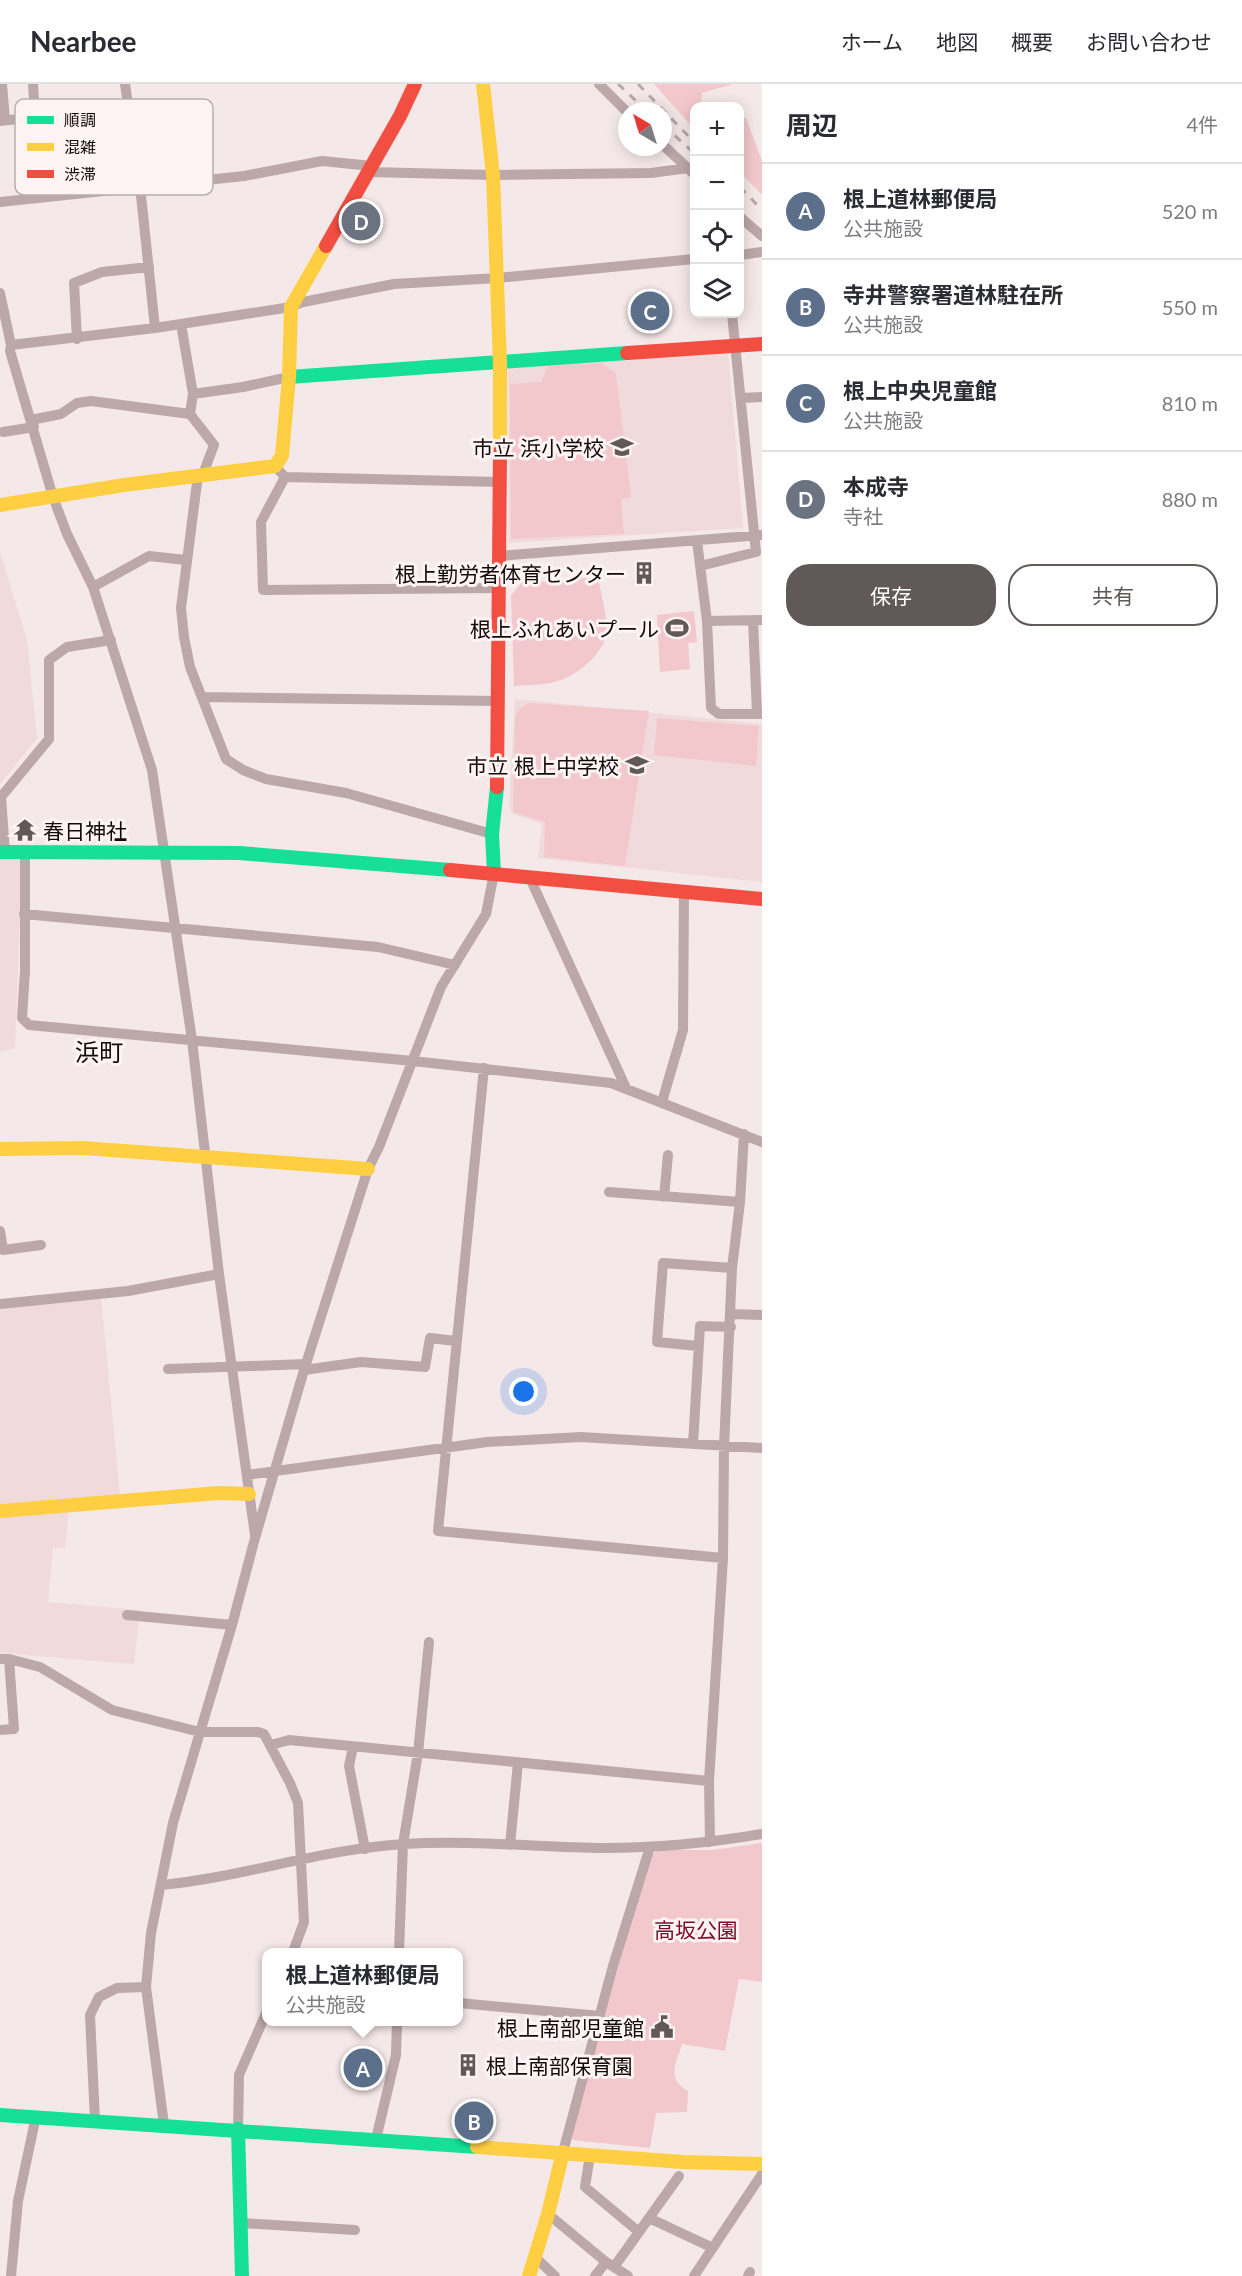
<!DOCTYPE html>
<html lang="ja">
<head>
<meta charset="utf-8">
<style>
	body { margin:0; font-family:Lato,"Noto Sans JP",sans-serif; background:#f7f7f7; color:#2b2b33 }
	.controls { position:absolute; right:18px; top:18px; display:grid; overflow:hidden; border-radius:12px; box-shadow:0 3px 15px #0003 }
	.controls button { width:54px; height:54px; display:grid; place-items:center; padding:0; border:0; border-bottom:2px solid #e1e1e2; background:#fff; color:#2b2b33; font:30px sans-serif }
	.compass { position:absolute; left:618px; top:18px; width:54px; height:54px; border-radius:50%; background:#fff; box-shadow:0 3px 15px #0003; rotate:322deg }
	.you { position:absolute; left:524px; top:1308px; width:21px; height:21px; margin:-15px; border:4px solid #fff; border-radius:50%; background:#1a73e8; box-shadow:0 0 0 9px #1a73e833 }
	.badge { display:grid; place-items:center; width:39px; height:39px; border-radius:50%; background:#615858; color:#fff; font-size:20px; font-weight:700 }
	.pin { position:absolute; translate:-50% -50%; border:3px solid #fff; box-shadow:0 2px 6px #0006 }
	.popup { position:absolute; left:262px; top:1864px; width:201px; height:78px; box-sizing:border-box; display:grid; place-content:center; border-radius:12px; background:#fff; filter:drop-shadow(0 2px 4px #0005); font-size:20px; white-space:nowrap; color:#7c7c81 }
	.popup b { font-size:22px; color:#2b2b33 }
	.popup::after { content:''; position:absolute; left:50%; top:100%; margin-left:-12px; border:12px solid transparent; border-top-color:#fff }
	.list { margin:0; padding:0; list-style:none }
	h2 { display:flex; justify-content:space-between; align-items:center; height:78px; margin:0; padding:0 24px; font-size:26px }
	h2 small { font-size:20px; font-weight:400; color:#7c7c81 }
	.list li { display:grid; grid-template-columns:39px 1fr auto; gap:18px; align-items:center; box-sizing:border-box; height:96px; padding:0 24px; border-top:2px solid #e1e1e2 }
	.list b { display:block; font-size:22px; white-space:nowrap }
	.list p { margin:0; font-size:20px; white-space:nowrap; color:#7c7c81 }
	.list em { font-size:20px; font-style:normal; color:#7c7c81 }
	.actions { display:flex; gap:12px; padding:18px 24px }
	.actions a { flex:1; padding:14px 0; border:2px solid #615858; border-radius:24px; text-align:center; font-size:21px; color:#615858 }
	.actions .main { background:#615858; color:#fff }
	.icon { flex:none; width:33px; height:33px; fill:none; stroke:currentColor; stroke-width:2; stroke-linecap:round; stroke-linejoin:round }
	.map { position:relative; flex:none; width:762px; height:2192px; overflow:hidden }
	header { display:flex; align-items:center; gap:36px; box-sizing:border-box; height:84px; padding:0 30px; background:#fff; border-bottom:2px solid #e1e1e2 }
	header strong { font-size:28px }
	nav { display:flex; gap:33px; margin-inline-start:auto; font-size:21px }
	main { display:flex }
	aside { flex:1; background:#fff }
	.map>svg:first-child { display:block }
	.built { fill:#f1dadb }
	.green { fill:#f3c8cc }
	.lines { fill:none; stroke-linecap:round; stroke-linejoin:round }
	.street { stroke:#bca7a9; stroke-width:10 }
	.fast { stroke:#16e098; stroke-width:14 }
	.slow { stroke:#ffcf43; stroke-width:14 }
	.jam { stroke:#f24e42; stroke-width:14 }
	.rail { stroke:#b8a8aa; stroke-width:3; stroke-dasharray:8 8; stroke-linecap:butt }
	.labels { text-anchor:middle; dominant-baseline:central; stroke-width:6; stroke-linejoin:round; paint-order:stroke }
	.poi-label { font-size:21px; fill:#110a0a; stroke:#fef4f4; text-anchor:end }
	.park-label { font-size:21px; fill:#7d092b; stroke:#fef4f4 }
	.quarter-label { font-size:24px; fill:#110a0a; stroke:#fef4f4 }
	.key { fill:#fef4f4; stroke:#b7aeae; stroke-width:1.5 }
	.key-label { font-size:16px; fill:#110a0a }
</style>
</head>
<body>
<header>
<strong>Nearbee</strong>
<nav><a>ホーム</a><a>地図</a><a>概要</a><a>お問い合わせ</a></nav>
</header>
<main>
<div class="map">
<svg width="762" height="2192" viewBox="0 0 762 2192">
	<rect width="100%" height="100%" fill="#f5e8e9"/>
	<!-- built -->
	<path class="built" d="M728,268L743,444L509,459L508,282Z
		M0,468L27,556L37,655L0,700Z
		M515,615L762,640V798L538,774L542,740L513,730L509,722Z
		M0,771H14L22,778L15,964L0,968Z
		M101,1213L120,1411L0,1420V1223Z
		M69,1426L65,1464H53L48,1518L140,1526L134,1580L0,1569V1433Z"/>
	<!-- green -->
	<path class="green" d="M654,0H733L702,9L701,22H694V45Z
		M746,34L762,77V111L740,88V36Z
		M601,279L616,289L631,413L621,415L624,450L511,455L510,300L541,298L548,282Z
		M598,493C600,506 608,536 607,548C603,572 573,595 551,599C539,601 526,601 514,602L511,512L521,499Z
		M694,527L697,558L688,559L690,585L660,588L657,531Z
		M529,619L649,627L625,782L544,773L545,738L513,728L515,635L518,626Z
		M657,634L759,642L756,682L654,671Z
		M762,1759V1898L739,1895L725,1967L682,1960C676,1981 666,1994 688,2007L687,2028L656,2029L650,2064L572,2056L576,2032L649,1774L658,1766H713Z"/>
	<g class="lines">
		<!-- street -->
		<path class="street" d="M2,0L5,36
			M33,0L35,32
			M125,0L140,102L155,244
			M599,0L627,28
			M0,37L84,28L130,29
			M663,61L694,90
			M368,88L493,91L651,89L688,84
			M0,118L244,92L322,77L372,82
			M740,133L762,152
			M740,171L762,168
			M0,209L11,261L10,267L53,413L67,450L93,503L152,686L192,956L219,1190L255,1451
			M181,240L193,310L190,330L214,361L203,390
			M77,255L74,199L102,188L149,183
			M11,261L155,244L291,223L303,218L394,200L498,194L694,175
			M193,310L243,303L289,293
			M741,314L762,313
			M31,336L61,330L77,319L91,317L190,330
			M3,348L34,343
			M275,382L285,393L500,398
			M198,391L181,524L184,553L190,583L226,675L243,686L266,695L346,709L492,750
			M285,393L261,438L263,506L499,504
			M697,457L707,537L711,624L719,630H762
			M499,472L762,451
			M700,482L756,468L732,230
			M93,503L149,472L186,476
			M753,536L757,630
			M707,537L762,536
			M202,613L498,617
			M5,768L1,713L49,655V576L67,563L111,556
			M25,770V887L22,934L29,941L413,977L611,999L762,1058
			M529,792L626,1004
			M24,830L378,863L455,881
			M484,984L438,1447L723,1474
			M662,1018L683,946L684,808
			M609,1108L740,1118
			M664,1113L668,1071
			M0,1147L3,1166L41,1161
			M0,1220L128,1207L219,1190
			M731,1230L762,1231
			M698,1262L657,1258L663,1179L732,1184
			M168,1285L306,1280
			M304,1286L361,1278L425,1283L430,1254L456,1257
			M693,1360L700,1242L731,1243
			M247,1391L487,1358L581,1353L762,1364
			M127,1531L232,1541
			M0,1575H9L40,1583L112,1626L200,1648H258L264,1650L290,1699L298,1719L304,1838L293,1868
			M0,1646L14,1645L9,1575
			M271,1661L289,1656L709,1697
			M353,1663L349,1682L365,1765
			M710,1758L709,1697L723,1474L724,1363L732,1184L740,1118L744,1050
			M510,1761L518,1679
			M162,1801C243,1793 322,1765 404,1760C470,1756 537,1763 604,1764C657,1764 709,1759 762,1750
			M399,1868L403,1760L418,1669L429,1558
			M459,1919L600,1932
			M95,2037L90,1931L99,1913L117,1904L146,1903
			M164,2041L146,1903L151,1849L173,1739L232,1541L255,1454L304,1286L368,1085L379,1063L441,903L486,830L494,789
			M238,2045L239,1991L267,1927
			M376,2055L396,1971L397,1938
			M563,2068L613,1882L650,1763
			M590,2071L585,2103L639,2148
			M548,2130L606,2178L628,2192
			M649,2134L713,2164
			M240,2139L355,2146
			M534,2172L555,2192
			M614,2183L679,2092
			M11,2192L18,2117L36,2032
			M595,2192L606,2178
			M694,2192L762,2090
			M748,2192L750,2188"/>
		<!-- fast -->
		<path class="fast" d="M289,293L627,269
			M0,768L239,769L450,786
			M494,789L492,750L497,703
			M0,2031L477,2063
			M238,2045L242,2192"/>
		<!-- slow -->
		<path class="slow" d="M483,0L493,91L500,279V368
			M0,421L124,401L275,382L282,372L289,293L291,223L326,162
			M0,1065L83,1064L368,1085
			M0,1427L219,1409L249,1410
			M477,2063L683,2078L762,2080
			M529,2192L548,2130L563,2068"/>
		<!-- jam -->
		<path class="jam" d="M326,162L400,32L415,0
			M627,269L762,260
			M497,703L500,368
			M450,786L762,815"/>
		<!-- rail -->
		<path class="rail" d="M618,0L647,27
			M638,0L694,58
			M663,41L694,69
			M740,103L762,126"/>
	</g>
	<!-- icons -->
	<defs>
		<g id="school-bare" transform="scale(1.8)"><path d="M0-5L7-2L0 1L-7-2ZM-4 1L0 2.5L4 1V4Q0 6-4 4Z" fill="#615858" stroke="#fef4f4" stroke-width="2.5" paint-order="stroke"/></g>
		<g id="building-bare" transform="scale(1.8)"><path d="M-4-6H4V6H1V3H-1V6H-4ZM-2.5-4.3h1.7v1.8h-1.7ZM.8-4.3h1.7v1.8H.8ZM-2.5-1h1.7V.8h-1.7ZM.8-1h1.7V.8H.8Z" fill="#615858" stroke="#fef4f4" stroke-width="2.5" paint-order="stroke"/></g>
		<g id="stadium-bare" transform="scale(1.8)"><path d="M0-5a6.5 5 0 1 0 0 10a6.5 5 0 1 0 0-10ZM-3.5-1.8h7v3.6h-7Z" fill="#615858" stroke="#fef4f4" stroke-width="2.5" paint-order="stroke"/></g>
		<g id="temple-bare" transform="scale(1.8)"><path d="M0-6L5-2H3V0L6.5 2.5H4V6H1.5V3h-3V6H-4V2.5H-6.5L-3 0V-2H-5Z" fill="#615858" stroke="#fef4f4" stroke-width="2.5" paint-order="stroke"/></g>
		<g id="civic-bare" transform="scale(1.8)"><path d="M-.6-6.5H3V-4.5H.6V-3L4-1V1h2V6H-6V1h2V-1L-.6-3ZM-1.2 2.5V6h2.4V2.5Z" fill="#615858" stroke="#fef4f4" stroke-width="2.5" paint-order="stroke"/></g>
	</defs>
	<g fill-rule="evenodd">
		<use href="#school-bare" x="622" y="363"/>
		<use href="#building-bare" x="644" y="489"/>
		<use href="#stadium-bare" x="677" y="544"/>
		<use href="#school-bare" x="637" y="681"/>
		<use href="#temple-bare" x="25" y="746"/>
		<use href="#civic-bare" x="662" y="1943"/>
		<use href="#building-bare" x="468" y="1981"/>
	</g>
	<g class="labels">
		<!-- poi labels -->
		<g class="poi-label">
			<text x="604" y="363">市立 浜小学校</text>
			<text x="626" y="489">根上勤労者体育センター</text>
			<text x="659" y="544">根上ふれあいプール</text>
			<text x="619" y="681">市立 根上中学校</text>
			<text x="43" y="746" text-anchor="start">春日神社</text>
			<text x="644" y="1943">根上南部児童館</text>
			<text x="486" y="1981" text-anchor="start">根上南部保育園</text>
		</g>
		<!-- park labels -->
		<g class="park-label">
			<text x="696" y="1845">高坂公園</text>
		</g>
		<!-- quarter labels -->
		<g class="quarter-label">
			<text x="99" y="967">浜町</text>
		</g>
	</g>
	<!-- legend -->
	<rect x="15" y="15" width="198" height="96" rx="9" class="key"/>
	<rect x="27" y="32" width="27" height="8" fill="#16e098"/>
	<rect x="27" y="59" width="27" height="8" fill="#ffcf43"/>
	<rect x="27" y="86" width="27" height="8" fill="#f24e42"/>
	<g class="key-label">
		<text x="64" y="42">順調</text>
		<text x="64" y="69">混雑</text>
		<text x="64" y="96">渋滞</text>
	</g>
</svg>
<div class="controls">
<button>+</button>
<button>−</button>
<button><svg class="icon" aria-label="locate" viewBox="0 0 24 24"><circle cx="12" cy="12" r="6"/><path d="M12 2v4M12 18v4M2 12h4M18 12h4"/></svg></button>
<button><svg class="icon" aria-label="layers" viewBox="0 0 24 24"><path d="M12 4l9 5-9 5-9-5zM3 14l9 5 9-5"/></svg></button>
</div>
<svg class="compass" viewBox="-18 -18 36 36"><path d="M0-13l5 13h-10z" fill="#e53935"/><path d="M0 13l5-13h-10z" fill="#7c7c81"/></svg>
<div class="you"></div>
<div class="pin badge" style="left:363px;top:1984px;background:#5c6f8a">A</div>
<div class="popup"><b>根上道林郵便局</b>公共施設</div>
<div class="pin badge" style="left:474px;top:2037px;background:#5c6f8a">B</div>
<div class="pin badge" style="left:650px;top:227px;background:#5c6f8a">C</div>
<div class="pin badge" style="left:361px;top:137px;background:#6b7280">D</div>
</div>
<aside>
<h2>周辺<small>4件</small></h2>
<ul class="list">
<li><span class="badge" style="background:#5c6f8a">A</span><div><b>根上道林郵便局</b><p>公共施設</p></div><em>520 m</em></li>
<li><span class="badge" style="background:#5c6f8a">B</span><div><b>寺井警察署道林駐在所</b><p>公共施設</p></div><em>550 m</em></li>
<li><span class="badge" style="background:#5c6f8a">C</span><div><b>根上中央児童館</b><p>公共施設</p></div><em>810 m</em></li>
<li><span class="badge" style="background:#6b7280">D</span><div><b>本成寺</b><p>寺社</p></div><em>880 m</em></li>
</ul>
<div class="actions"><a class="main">保存</a><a>共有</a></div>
</aside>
</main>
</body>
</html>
